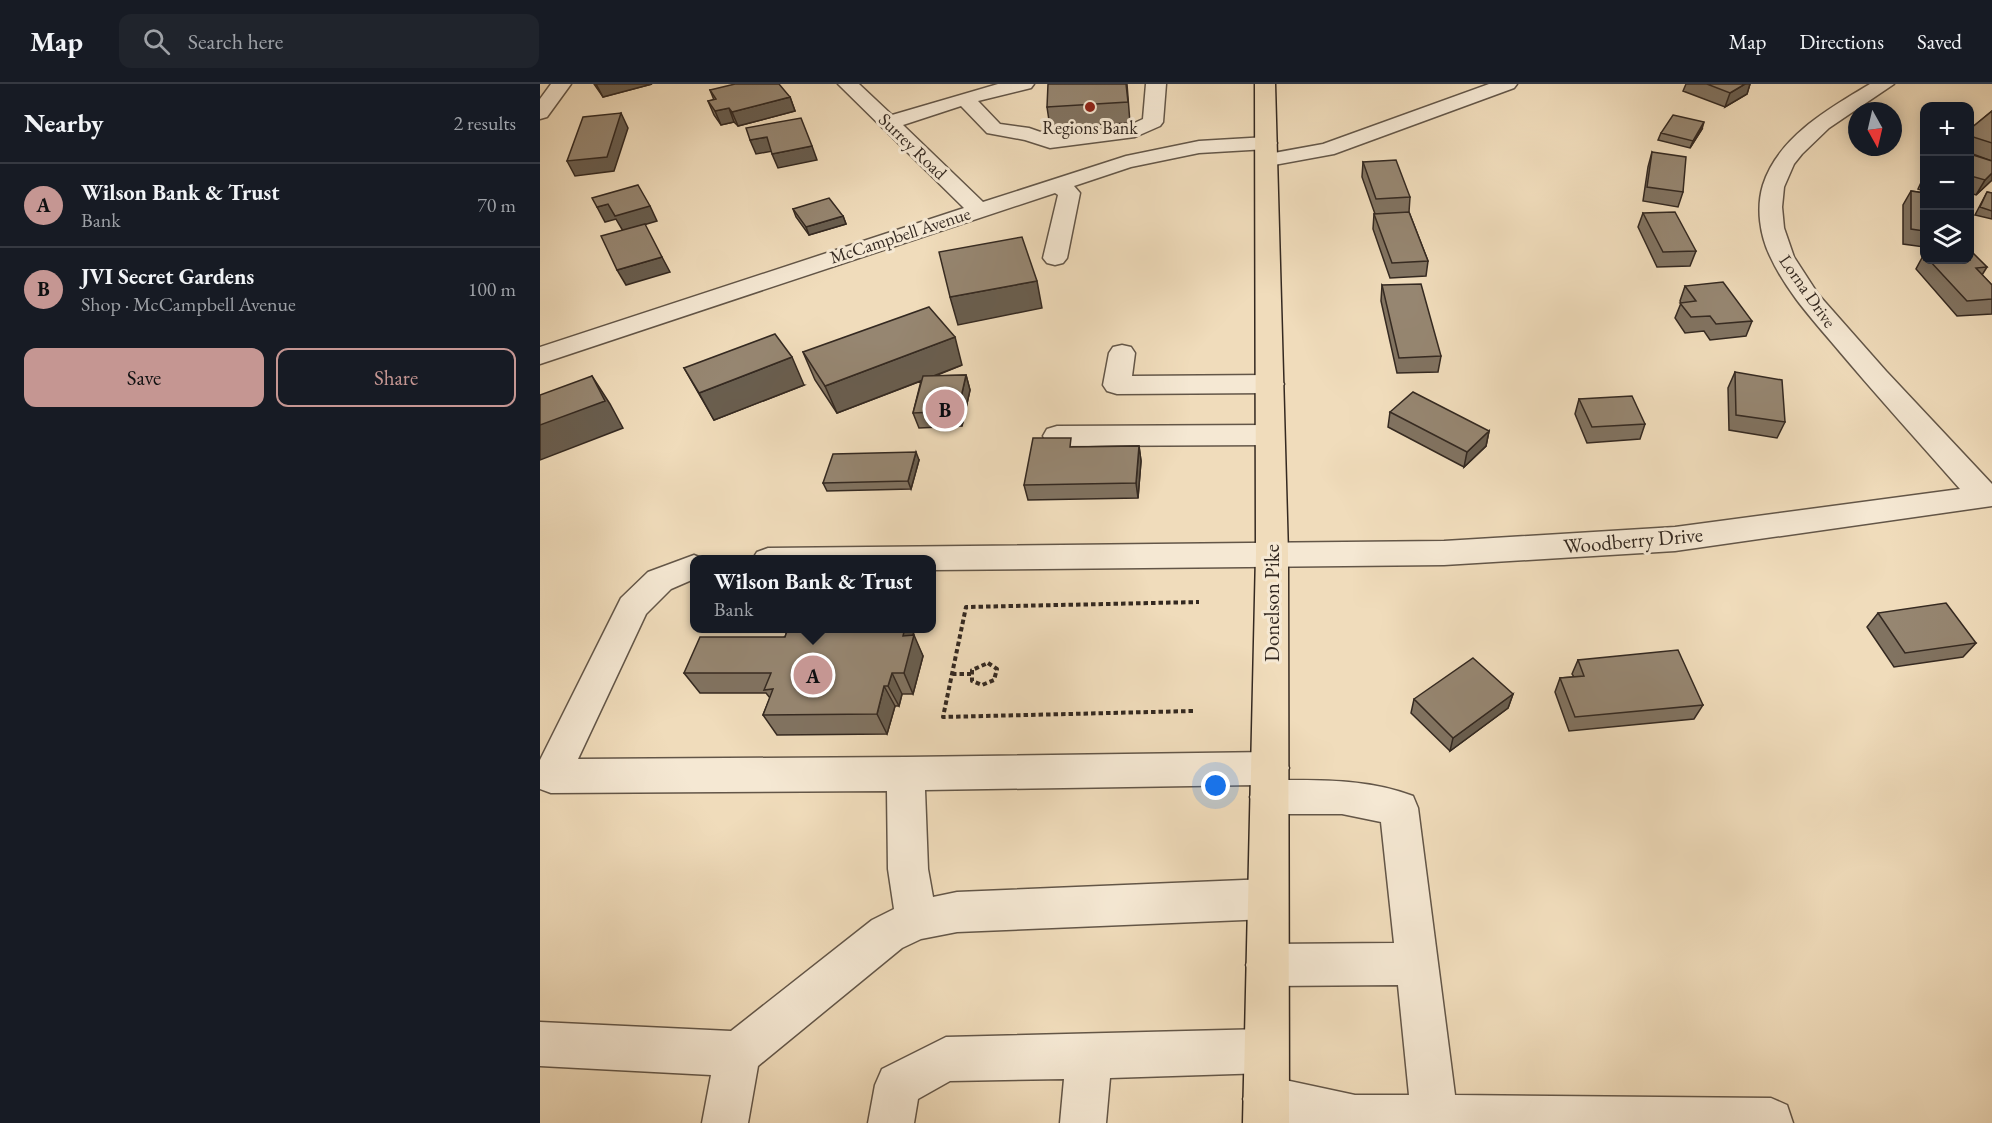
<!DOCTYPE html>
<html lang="en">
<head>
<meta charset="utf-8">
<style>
	body { margin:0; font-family:"EB Garamond",serif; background:#20242c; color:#f1f3f6 }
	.controls { position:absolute; right:18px; top:18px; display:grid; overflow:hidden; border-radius:12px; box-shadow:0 3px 15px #0003 }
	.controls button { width:54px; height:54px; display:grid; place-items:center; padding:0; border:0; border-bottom:2px solid #363941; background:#171b24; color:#f1f3f6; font:30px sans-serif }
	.compass { position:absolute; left:1308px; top:18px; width:54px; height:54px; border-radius:50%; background:#171b24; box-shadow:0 3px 15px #0003; rotate:172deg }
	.you { position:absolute; left:676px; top:702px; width:21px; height:21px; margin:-15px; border:4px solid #fff; border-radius:50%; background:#1a73e8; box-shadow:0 0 0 9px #1a73e833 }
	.badge { display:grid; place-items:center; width:39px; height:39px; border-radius:50%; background:#c59692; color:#111; font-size:20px; font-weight:700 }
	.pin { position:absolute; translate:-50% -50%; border:3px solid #fff; box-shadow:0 2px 6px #0006 }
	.popup { position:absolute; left:150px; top:471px; width:246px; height:78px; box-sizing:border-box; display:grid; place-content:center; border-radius:12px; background:#171b24; filter:drop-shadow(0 2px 4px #0005); font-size:20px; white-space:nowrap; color:#9ea1a6 }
	.popup b { font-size:22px; color:#f1f3f6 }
	.popup::after { content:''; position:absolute; left:50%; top:100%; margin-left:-12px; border:12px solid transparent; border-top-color:#171b24 }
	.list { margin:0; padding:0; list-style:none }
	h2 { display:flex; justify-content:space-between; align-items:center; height:78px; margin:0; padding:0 24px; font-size:26px }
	h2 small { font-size:20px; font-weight:400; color:#9ea1a6 }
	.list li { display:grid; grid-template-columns:39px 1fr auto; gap:18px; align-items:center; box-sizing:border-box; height:84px; padding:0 24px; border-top:2px solid #363941 }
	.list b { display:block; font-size:22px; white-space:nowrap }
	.list p { margin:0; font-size:20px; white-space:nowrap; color:#9ea1a6 }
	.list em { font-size:20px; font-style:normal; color:#9ea1a6 }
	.actions { display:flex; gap:12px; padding:18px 24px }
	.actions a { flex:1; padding:14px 0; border:2px solid #c59692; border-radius:12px; text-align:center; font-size:21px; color:#c59692 }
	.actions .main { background:#c59692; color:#111 }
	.icon { flex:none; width:33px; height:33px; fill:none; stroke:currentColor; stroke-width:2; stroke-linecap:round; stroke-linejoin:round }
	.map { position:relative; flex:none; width:1452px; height:1039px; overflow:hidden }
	header { display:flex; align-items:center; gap:36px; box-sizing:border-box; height:84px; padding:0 30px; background:#171b24; border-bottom:2px solid #363941 }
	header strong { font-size:28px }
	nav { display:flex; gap:33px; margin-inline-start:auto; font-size:21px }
	.search { width:420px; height:54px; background:#20242c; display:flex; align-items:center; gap:15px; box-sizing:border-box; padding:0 21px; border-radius:12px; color:#9ea1a6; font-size:22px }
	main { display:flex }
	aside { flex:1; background:#171b24 }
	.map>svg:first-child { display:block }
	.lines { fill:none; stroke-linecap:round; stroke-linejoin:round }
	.minor-casing { stroke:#635648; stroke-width:3 }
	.major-casing { stroke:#342921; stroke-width:3 }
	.path { stroke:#342921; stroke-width:4; stroke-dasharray:4.5 3; stroke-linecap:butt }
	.minor { fill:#f5e8d3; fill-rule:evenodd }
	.major { fill:#f0dcbb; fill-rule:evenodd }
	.wall { fill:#817361; stroke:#342921; stroke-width:1.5 }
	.shaded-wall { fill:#695e4f; stroke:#342921; stroke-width:1.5 }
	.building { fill:#968671; stroke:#342921; stroke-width:1.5 }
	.poi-dot { fill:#8f2418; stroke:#f5e8d3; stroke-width:2 }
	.labels { text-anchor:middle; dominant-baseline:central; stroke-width:6; stroke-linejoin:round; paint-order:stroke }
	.far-poi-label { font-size:18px; fill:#342921; stroke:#f5e8d3 }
	.far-street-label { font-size:18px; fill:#342921; stroke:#f5e8d3 }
	.street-label { font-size:21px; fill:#342921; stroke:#f5e8d3 }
</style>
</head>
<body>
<header>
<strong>Map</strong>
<div class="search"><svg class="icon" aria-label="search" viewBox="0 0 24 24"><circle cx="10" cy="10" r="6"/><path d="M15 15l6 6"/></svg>Search here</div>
<nav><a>Map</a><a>Directions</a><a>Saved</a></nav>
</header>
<main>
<aside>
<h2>Nearby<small>2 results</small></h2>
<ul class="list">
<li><span class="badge">A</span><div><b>Wilson Bank &amp; Trust</b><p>Bank</p></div><em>70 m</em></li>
<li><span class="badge">B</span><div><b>JVI Secret Gardens</b><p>Shop · McCampbell Avenue</p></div><em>100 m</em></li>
</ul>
<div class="actions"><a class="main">Save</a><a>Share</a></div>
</aside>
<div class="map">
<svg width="1452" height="1039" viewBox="0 0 1452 1039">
	<rect width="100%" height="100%" fill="#f0dcbb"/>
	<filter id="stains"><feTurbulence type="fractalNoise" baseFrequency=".00333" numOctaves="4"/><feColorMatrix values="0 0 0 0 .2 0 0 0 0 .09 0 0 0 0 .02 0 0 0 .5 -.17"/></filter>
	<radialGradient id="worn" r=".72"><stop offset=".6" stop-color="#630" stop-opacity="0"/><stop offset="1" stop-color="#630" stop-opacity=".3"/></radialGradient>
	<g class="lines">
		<!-- minor casing -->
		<g class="minor-casing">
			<path id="minor" d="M11,0H31L7,33L0,35V15Z
				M298,0H319L352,31L458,0H494L491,4L438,17L460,40L489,44L512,52L590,41L603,35L606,0H626L623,38L620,42L595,53L510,64L485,56L447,49L421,22L363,41L443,118L586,72L659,57L727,53L734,55L737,59L734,63L727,65L659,69L591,83L534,102L540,109L527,174L523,179L515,181L507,179L503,174L518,111L515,109L0,280V263L424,124Z
				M949,0H977L974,4L794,70L728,82L720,81L717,76L720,71L728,70L783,60Z
				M1330,0H1354L1289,44L1262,70L1254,80L1244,103L1242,123L1244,144L1254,173L1278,210L1346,287L1452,400V422L1135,467L904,481L392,486V476H212L217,468L228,464L904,457L1135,443L1420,405C1378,357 1335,310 1294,261C1270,233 1245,205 1230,172C1220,151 1216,124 1223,101C1238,53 1290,24 1330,0Z
				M582,261L591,263L595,269L592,292L730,291L740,294L744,300L740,306L730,309L577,310L567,307L563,301L569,269L573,263Z
				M730,341L740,344L744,351L740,358L730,361L517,362L507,359L503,352L507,345L517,342Z
				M154,471L166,476H154V495L131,505L106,530L38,675L366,673L730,668L743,672L749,684L742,696C787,696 831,696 873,712L878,724L915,1011L1231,1014L1247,1021L1253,1039H731L710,1031L703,1015L710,999L726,992L815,1011H869L858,901L727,902L712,896L706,881L712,866L727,860L854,859L841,738L802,730H729L716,725L710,713L716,701L385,706L388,785L393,813L417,808L728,795L742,801L748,815L742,829L728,835L417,848L381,855L362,864L218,982L208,1039H162L171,991L0,982V938L191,947L332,836L354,825L348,785L347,707L11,709L0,705V676L81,514L108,488Z
				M726,945L742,951L748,967L742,983L726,989L570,994L566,1039H520L524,995L410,997L378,1015L374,1039H328L335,1001L342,985L406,953Z"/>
		</g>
		<!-- major casing -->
		<g class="major-casing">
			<path id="major" d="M715,0H735L748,470L749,1039H703L716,470Z"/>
		</g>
		<!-- path -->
		<path class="path" d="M448,579L457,585L454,596L442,601L432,597V586Z
			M412,590H431
			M653,627L403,633L426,523L659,518"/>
		<!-- minor -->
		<use href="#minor" class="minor"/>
		<!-- major -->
		<use href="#major" class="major"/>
	</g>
	<!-- wall -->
	<path class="wall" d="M54,0H112L63,13Z
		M587,0L590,39L510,43L507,23Z
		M1146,0H1210L1207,10L1185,23L1143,7Z
		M170,6L250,13L255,27L198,42L194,38L181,41L174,31L168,17L174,16Z
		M1452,27V77L1430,69V45Z
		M1162,45L1150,64L1118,56L1121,49Z
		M1112,68L1143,108L1138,123L1103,117L1108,83Z
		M1430,70L1452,96L1436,111L1430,109Z
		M823,78L870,113L869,128L888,177L886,192L850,194L833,145L834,130H835L822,93Z
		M1384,92V107L1378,105Z
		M1371,107L1384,109V163L1363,160V121Z
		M1447,108L1452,109V135L1435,131Z
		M253,125L303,132L306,140L269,151L256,133Z
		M1103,129L1156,167L1150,182L1117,183L1098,143Z
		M1384,170V176H1430L1447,183L1442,191L1452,201V230L1417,232L1376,185Z
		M842,201L901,272L898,288L857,289L841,217Z
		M1145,202L1212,237L1206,252L1170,256L1164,247L1145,249L1135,234L1141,219L1140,217Z
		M263,268L422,281L395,292L426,291L430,306L422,342L379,344L373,329L381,297L297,329L275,296Z
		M144,284L264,301L174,336Z
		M1195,288L1245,338L1237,354L1189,346L1188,304Z
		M1039,315L1105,340L1100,355L1047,359L1035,330Z
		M850,328L949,347L946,362L924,383L848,343Z
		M599,362L601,377L598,414L488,416L484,401L533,363Z
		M379,376L371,405L287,407L283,399Z
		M1338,529L1436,559L1423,573L1354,583L1327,543Z
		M248,544H375L373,551L383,572L373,610H362L359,622H355L347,650L237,651L223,631L230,614L226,609H160L144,589L245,553Z
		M1038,576L1163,621L1154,635L1029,647L1015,608L1020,594L1034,593L1032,590Z
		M973,610L968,624L910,667L871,629L874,615Z"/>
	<!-- shaded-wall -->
	<path class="shaded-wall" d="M56,0H112L63,13Z
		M1205,0H1210L1207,10L1185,23L1190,9Z
		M250,13L255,27L198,42L192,28Z
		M189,24L194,38L181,41L175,27Z
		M81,29L88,44L74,87L35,92L27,77Z
		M1164,38L1162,45L1150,64L1153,57Z
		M227,53L233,67L216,70L210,56Z
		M272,62L277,76L238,84L232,70Z
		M1452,89V96L1436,111L1445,96Z
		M68,120L110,122L117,137L83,147L76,135L65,138L57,123Z
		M303,132L306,140L269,151L266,143Z
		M122,173L130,188L86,201L77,186Z
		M497,197L502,224L418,241L410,213Z
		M415,253L422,281L297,329L285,302Z
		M252,273L264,301L174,336L159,309Z
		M426,291L430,306L422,342L418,327Z
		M52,292L70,320L83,344L0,376V341Z
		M949,347L946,362L924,383L927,368Z
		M599,362L601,377L598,414L596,399Z
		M376,368L379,376L371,405L368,397Z
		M363,544H375L372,554L374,551L383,572L373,610L364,589Z
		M352,589L362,610L359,622L348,602Z
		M344,602L355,622L347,650L337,630Z
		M973,610L968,624L910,667L913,654Z"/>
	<!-- building -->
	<path class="building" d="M195,0H239L250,13L192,28L189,24L175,27L168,17L176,15L170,6Z
		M508,0H586L588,18L507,23Z
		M1167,0H1205L1190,9Z
		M1452,27V59L1430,52V45Z
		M81,29L67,73L27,77L43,33Z
		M1133,31L1164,38L1153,57L1121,49Z
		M261,34L272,62L232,70L227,53L210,56L206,44Z
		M1112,68L1146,73L1143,108L1107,103Z
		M1430,70L1452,77V89L1445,96L1431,92L1430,93Z
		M856,76L870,113L836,115L823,78Z
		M98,101L110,122L75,132L68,120L57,123L52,114Z
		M1371,107L1384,109V147L1371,145Z
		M1447,108L1452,109V127L1440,123Z
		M289,114L303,132L266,143L253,125Z
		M869,128L888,177L852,179L834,130Z
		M1135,128L1156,167L1123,168L1103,129Z
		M105,140L122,173L77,186L61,152Z
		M482,153L497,197L410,213L399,168Z
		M1430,167H1431L1447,183L1436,184L1452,201V215L1427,217L1389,176H1430Z
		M1183,198L1212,237L1176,240L1170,232L1151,233L1140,219L1156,217L1145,202Z
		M881,200L901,272L859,274L842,201Z
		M389,223L415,253L285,302L263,268Z
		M235,250L252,273L159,309L144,284Z
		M1195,288L1242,296L1245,338L1196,331Z
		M426,291L418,327L373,329L383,292Z
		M52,292L65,317L0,341V311Z
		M873,308L949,347L927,368L850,328Z
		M1092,312L1105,340L1052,343L1039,315Z
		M493,354H531L530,363L599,362L596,399L484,401Z
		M376,368L368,397L283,399L293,370Z
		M1406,519L1436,559L1365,569L1338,529Z
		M248,544H365L363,552L374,551L364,589H352L348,602H344L337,630L223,631L233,605L224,606L231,589H144L160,553H245Z
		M1138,566L1163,621L1035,633L1020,594L1044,592L1038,576Z
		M933,574L973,610L913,654L874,615Z"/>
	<!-- markers -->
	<circle class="poi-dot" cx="550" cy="23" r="6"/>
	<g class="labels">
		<!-- far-poi labels -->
		<g class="far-poi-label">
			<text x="550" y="43">Regions Bank</text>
		</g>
		<!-- far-street labels -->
		<g class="far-street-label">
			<text transform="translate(373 62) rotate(44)">Surrey Road</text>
			<text transform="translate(360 151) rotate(-18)">McCampbell Avenue</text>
			<text transform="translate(1268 207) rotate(55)">Lorna Drive</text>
		</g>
		<!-- street labels -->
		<g class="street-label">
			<text transform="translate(1093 456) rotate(-5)">Woodberry Drive</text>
			<text transform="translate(731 519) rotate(-90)">Donelson Pike</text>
		</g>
	</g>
	<rect width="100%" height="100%" filter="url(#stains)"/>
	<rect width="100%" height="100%" fill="url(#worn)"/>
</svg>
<div class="controls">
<button>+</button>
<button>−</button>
<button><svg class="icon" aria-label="layers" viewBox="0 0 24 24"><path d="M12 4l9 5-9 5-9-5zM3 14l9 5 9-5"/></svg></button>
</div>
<svg class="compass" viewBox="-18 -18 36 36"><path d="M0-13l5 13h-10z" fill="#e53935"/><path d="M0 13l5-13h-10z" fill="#9ea1a6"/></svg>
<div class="you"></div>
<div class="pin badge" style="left:273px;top:591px">A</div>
<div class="popup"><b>Wilson Bank &amp; Trust</b>Bank</div>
<div class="pin badge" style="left:405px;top:325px">B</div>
</div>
</main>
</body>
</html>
